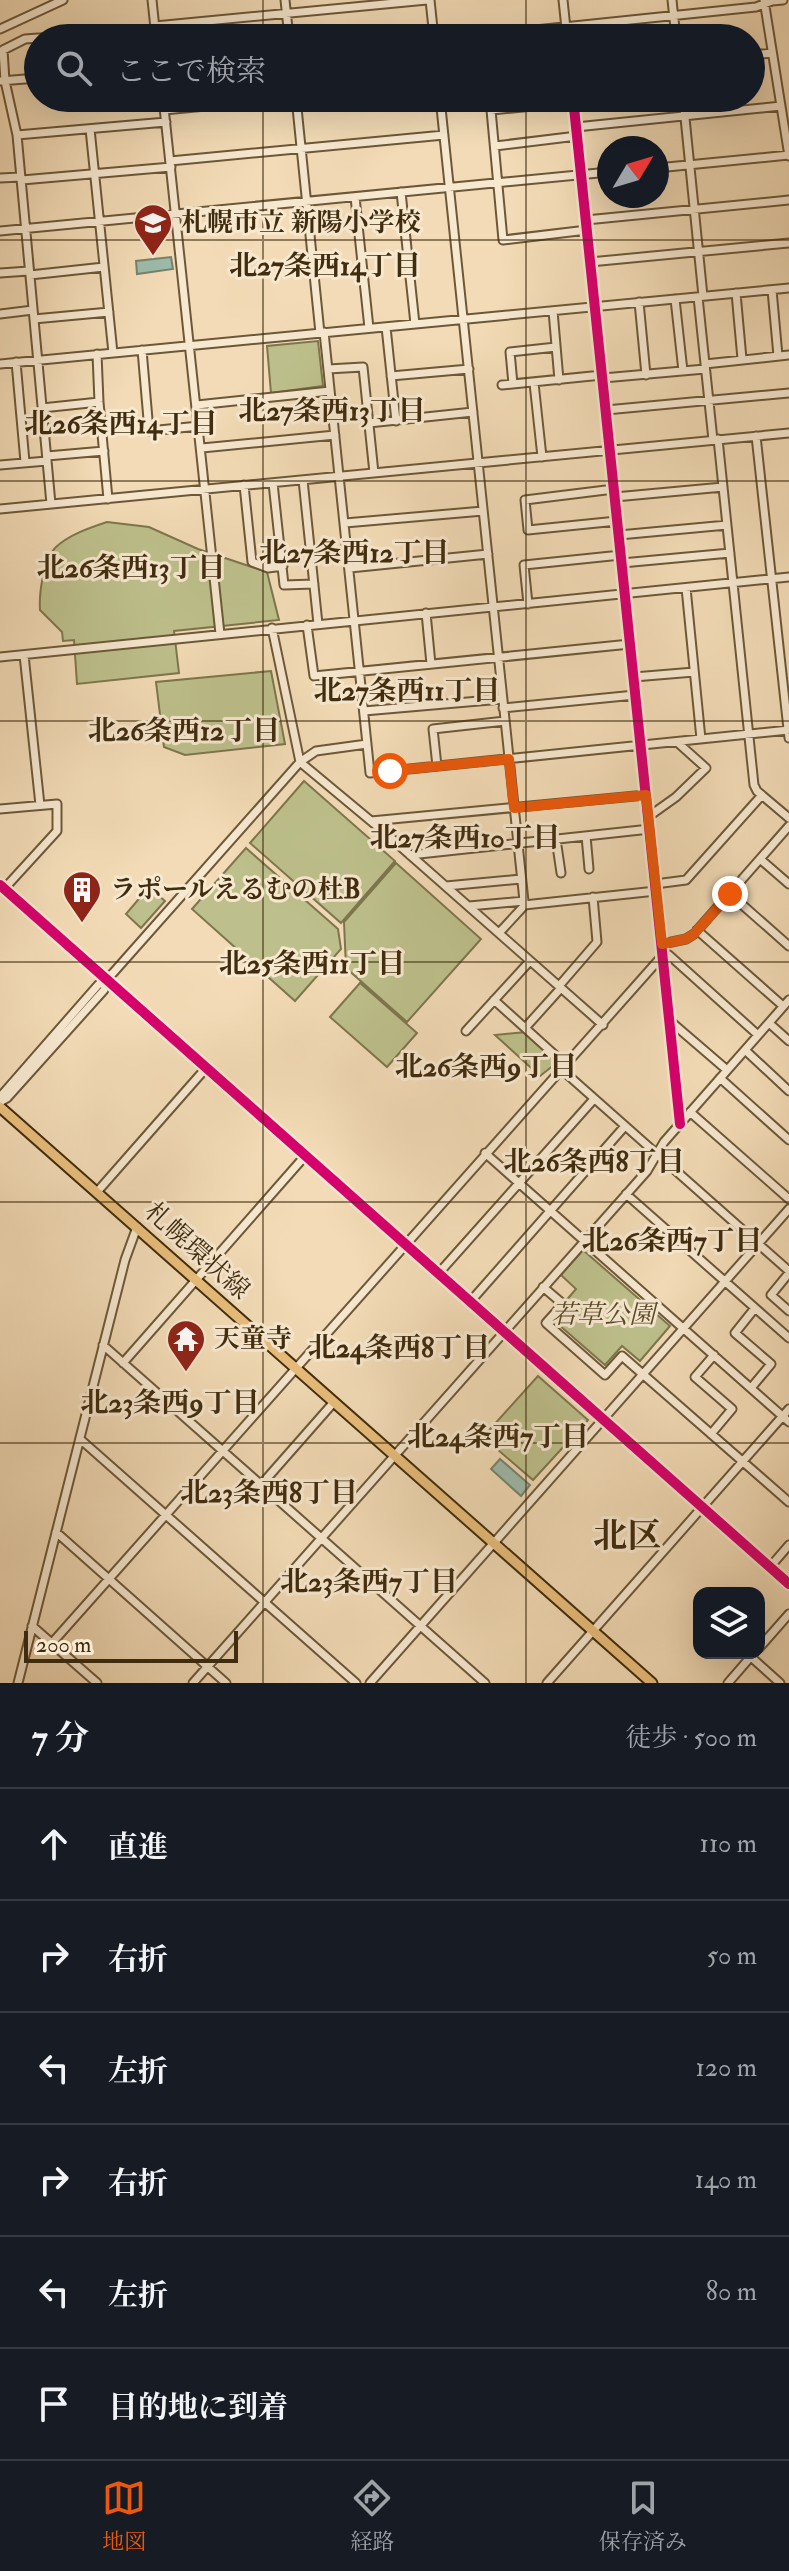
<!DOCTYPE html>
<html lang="ja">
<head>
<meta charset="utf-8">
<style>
	body { margin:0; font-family:"IM FELL Double Pica","Noto Serif JP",serif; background:#20242c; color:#f1f3f6 }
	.controls { position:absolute; right:24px; bottom:24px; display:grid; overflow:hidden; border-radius:16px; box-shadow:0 8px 32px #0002 }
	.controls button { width:72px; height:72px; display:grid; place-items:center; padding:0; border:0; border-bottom:2px solid #363941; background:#171b24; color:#f1f3f6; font:40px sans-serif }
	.compass { position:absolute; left:597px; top:136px; width:72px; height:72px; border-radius:50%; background:#171b24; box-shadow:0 8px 32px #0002; rotate:52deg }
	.scale { position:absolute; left:24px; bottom:20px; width:214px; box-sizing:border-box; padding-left:8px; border:4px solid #402c0e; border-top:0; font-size:22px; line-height:28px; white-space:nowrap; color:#402c0e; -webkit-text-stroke:6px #f7e8d0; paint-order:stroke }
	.stop { position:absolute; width:24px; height:24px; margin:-18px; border:6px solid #ea580c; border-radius:50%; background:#fff }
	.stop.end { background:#ea580c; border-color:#fff; box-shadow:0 2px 8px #0008 }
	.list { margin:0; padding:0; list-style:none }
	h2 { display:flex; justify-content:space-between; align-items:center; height:104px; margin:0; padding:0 32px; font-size:34px }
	h2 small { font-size:26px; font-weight:400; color:#9ea1a6 }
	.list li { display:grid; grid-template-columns:52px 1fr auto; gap:24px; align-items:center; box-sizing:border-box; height:112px; padding:0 32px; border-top:2px solid #363941 }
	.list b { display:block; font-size:30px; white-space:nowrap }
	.list em { font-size:26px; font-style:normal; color:#9ea1a6 }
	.icon { flex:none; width:44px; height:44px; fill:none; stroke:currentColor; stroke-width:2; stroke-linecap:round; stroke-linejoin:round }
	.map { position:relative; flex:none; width:789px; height:1683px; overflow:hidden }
	.search { position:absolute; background:#171b24; box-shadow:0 8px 32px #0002; left:24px; right:24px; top:24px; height:88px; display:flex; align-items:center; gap:20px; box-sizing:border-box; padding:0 28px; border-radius:44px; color:#9ea1a6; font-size:30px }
	.sheet { height:776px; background:#171b24 }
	nav { display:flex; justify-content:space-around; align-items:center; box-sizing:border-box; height:112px; border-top:2px solid #363941; background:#171b24; font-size:22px; color:#9ea1a6 }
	nav a { display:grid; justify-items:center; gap:4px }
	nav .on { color:#ea580c }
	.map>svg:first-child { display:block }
	.green { fill:#bdc08c; stroke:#7e764d; stroke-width:2 }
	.water { fill:#9cbbab; stroke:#77826c; stroke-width:2 }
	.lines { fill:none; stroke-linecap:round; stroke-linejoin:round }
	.minor-casing { stroke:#6c5838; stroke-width:11 }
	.major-casing { stroke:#402c0e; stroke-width:13 }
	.minor { stroke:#f7e8d0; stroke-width:7 }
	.major { stroke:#e9be7b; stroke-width:9 }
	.cycleway-casing { stroke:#f7e8d0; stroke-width:15 }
	.cycleway { stroke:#d6006c; stroke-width:10 }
	.route { stroke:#ea580c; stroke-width:10 }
	.grid { fill:none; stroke:#402c0e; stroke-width:2; stroke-opacity:0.55 }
	.labels { text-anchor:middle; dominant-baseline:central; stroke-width:6; stroke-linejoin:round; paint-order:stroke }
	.poi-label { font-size:26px; font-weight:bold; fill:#402c0e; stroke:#f7e8d0; text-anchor:start }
	.street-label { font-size:26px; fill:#402c0e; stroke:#f7e8d0 }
	.park-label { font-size:26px; font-style:italic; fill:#594a27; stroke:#f7e8d0 }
	.neighbourhood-label { font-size:28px; font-weight:bold; fill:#402c0e; stroke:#f7e8d0 }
	.district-label { font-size:34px; font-weight:bold; fill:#402c0e; stroke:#f7e8d0 }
</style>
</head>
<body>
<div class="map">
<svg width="789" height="1683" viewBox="0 0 789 1683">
	<rect width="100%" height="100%" fill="#f2dbb6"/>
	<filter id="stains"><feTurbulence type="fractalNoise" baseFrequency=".0025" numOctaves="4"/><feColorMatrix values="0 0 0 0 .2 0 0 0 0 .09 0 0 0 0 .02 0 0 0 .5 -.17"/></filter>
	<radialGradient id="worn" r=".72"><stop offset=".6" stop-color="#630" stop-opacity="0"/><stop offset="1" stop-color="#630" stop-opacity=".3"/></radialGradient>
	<!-- green -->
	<path class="green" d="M318,341L323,386L271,393L267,346Z
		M107,522L149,527L198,549L267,572L279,620L174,631L179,673L77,684L74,640L63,641L62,632L40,610C39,595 43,560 55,548C68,535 89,528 107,522Z
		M271,671L285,744L185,755L164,747L156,682Z
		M304,781L395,861L341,923L250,843Z
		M246,848L338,929L341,949L295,1001L192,909Z
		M396,863L481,939L407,1022L346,968L344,922Z
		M149,887L165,901L141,928L126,914Z
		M360,983L417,1033L387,1067L330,1017Z
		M526,1032L559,1061L540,1076L495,1035Z
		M583,1250L670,1326L640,1361L622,1346L605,1365L551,1318L576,1289L561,1275Z
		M538,1376L588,1420L533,1480L483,1437Z"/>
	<!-- water -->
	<path class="water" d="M171,257L173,269L137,274L136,261Z
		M500,1459L530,1485L521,1496L491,1469Z"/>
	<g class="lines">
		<!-- minor casing -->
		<g class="minor-casing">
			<path id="minor" d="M152,0L156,38
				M285,0L289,38
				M430,0L434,38
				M563,0L567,38
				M672,0L676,38
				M764,0L789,156
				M155,26L427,0
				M0,29L63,0
				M38,38L25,39L3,50L5,81L17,135L51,504
				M40,38L155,29
				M457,38L756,7L772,1L783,0
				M751,55L772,53
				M0,81L38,78
				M163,98L220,634
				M296,98L320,333
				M440,98L524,901L523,907L499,933
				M573,98L680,1124
				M683,98L703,296
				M574,102L491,110L503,240L587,230
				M164,110L289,98
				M576,127L781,106
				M90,129L113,353
				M17,135L166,122
				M495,146L577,136
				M170,161L444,135
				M657,168L789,155
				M0,178L21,177
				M22,180L171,167
				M401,192L415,324
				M355,197L369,328
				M586,220L789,200
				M0,231L609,172
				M590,262L789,243
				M0,273L29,271
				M30,275L104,267
				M772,290L778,356
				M736,293L742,359
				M698,297L713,440
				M675,299L683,371
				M639,302L646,375
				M553,311L559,380
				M0,314L33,310
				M34,319L109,312
				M386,327L396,421
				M324,332L370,773L789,730
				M142,350L149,431L199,426
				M97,354L99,402L108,499
				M16,362L25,462
				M0,364L789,288
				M705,364L789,355
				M328,369L363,367L374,473
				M391,376L469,369
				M603,378L705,369
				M534,383L542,457
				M513,384L510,352L556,347
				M502,385L602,375
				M197,405L330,391
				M42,408L99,402
				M606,410L789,393
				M369,423L473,412
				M756,436L789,738
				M718,439L754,785L757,791L789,818
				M202,448L335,435
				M47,456L104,451
				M0,465L47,461
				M303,480L318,624
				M273,483L284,585L314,584
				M244,485L252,562L268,568L283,566
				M614,489L525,500L528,530L617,521
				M615,497L723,487
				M0,509L789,433
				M345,523L483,511
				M619,535L727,525
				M622,563L730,553
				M350,568L488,554
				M686,588L701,739
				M528,604L524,565L621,555
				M426,613L431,664
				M307,625L314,676L630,644
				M24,655L40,805
				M0,657L789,577
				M634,677L694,672
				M503,708L635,695
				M364,711L502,699
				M367,744L316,751L300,762L383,831L603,1025
				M437,766L433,729L505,721
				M0,809L57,804V831L4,889
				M648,817L676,797L706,768L677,742
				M371,821L646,795
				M586,836L589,869
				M556,839L561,873
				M410,855L650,829
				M760,859L789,884
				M655,884L686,880L762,795
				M0,885L789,1584
				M446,886L521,879
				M730,894L789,946
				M524,905L656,891
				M469,906L524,901
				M697,930L783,1006
				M662,944L686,939L694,934L789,826
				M663,955H669L758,1035
				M559,986L597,942L593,897
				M494,1000L566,1065
				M670,1021L727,1070
				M769,1023L789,1041
				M525,1028L561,988
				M466,1031L530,961
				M745,1050L789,1091
				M561,1069L789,1271
				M720,1078L789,1140
				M0,1097L98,985L113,973L300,762L272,628
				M0,1102L7,1098L104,990L107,980
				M690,1112L789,1199
				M485,1153L789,1422
				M97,1192L206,1068
				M626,1194L789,1338
				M789,1273L771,1295L789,1311
				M438,1274L594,1099
				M543,1287L563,1304L546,1323L605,1375L622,1356L789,1502
				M470,1302L625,1126
				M103,1345L485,1683
				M123,1363L305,1156
				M751,1388L771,1364L735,1333L755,1308
				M711,1434L732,1409L695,1377L714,1355
				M80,1439L356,1683
				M261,1485L334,1402
				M56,1532L226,1683
				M770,1567L789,1545
				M32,1626L97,1683
				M52,1643L663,955
				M759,1648L789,1614
				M751,1657L780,1683
				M18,1683L125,1260L137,1227
				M193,1683L647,1171L664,1142L789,1000
				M370,1683L789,1209
				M547,1683L789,1409
				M728,1683L754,1653"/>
		</g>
		<!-- major casing -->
		<g class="major-casing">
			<path id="major" d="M0,1107L652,1683"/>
		</g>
		<!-- minor -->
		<use href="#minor" class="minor"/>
		<!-- major -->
		<use href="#major" class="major"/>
		<!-- cycleway casing -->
		<g class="cycleway-casing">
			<path id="cycleway" d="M573,98L680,1124
				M0,885L789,1584"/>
		</g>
		<!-- cycleway -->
		<use href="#cycleway" class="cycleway"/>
	</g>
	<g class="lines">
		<!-- route -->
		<path class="route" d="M390,771L509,759L514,808L646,795L662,944L686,939L694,934L730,894"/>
	</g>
	<!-- grid -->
	<path class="grid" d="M263,0V38M526,0V38M263,98V1683M526,98V1683M0,240H789M0,481H789M0,721H789M0,962H789M0,1202H789M0,1443H789"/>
	<!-- icons -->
	<defs>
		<g id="school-pin" transform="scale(2)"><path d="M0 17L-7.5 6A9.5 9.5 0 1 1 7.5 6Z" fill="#8f2418" stroke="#f7e8d0"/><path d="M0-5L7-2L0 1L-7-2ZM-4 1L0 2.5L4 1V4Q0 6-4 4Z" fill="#fff"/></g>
		<g id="building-pin" transform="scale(2)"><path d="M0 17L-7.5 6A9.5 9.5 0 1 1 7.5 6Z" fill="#8f2418" stroke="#f7e8d0"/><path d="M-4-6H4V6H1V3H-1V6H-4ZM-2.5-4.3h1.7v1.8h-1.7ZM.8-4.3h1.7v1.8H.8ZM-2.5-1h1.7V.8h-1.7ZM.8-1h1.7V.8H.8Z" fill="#fff"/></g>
		<g id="temple-pin" transform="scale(2)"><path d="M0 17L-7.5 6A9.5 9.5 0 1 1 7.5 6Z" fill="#8f2418" stroke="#f7e8d0"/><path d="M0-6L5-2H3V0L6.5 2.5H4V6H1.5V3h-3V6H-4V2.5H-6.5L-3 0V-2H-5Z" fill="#fff"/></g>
	</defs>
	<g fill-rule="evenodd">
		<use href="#school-pin" x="153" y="223"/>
		<use href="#building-pin" x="82" y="890"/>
		<use href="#temple-pin" x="186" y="1339"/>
	</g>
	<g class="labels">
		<!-- poi labels -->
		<g class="poi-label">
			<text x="181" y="223">札幌市立 新陽小学校</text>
			<text x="110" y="890">ラポールえるむの杜B</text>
			<text x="214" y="1339">天童寺</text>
		</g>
		<!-- street labels -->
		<g class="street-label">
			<text transform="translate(197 1251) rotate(42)">札幌環状線</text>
		</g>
		<!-- park labels -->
		<g class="park-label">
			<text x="603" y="1315">若草公園</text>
		</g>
		<!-- neighbourhood labels -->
		<g class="neighbourhood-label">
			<text x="325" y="266">北27条西14丁目</text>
			<text x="332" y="411">北27条西13丁目</text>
			<text x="121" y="424">北26条西14丁目</text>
			<text x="354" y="553">北27条西12丁目</text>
			<text x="131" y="568">北26条西13丁目</text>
			<text x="407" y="691">北27条西11丁目</text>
			<text x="184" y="731">北26条西12丁目</text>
			<text x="465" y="838">北27条西10丁目</text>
			<text x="312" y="964">北25条西11丁目</text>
			<text x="486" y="1067">北26条西9丁目</text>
			<text x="594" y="1162">北26条西8丁目</text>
			<text x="672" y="1241">北26条西7丁目</text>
			<text x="399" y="1348">北24条西8丁目</text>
			<text x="170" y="1403">北23条西9丁目</text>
			<text x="498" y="1437">北24条西7丁目</text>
			<text x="269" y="1493">北23条西8丁目</text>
			<text x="369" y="1582">北23条西7丁目</text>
		</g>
		<!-- district labels -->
		<g class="district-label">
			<text x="627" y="1536">北区</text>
		</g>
	</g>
	<rect width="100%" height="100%" filter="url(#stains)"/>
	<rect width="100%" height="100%" fill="url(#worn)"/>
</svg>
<div class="controls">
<button><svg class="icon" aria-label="layers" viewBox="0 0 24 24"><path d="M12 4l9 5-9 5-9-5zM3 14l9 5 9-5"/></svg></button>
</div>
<svg class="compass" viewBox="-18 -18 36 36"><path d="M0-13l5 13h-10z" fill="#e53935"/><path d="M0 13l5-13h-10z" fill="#9ea1a6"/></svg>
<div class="scale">200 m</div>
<div class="stop" style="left:390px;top:771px"></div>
<div class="stop end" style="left:730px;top:894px"></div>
<div class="search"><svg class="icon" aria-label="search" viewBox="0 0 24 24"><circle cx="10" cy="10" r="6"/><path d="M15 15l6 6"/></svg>ここで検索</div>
</div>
<section class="sheet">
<h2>7 分<small>徒歩 · 500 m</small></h2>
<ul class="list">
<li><svg class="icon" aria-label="ahead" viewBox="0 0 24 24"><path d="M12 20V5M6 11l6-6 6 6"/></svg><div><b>直進</b></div><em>110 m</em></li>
<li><svg class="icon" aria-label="right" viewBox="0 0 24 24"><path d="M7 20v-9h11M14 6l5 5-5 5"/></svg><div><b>右折</b></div><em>50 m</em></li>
<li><svg class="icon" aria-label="left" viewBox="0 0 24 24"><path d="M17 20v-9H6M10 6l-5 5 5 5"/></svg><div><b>左折</b></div><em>120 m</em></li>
<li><svg class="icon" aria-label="right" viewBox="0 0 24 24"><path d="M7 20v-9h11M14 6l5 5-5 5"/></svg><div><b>右折</b></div><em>140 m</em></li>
<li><svg class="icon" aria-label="left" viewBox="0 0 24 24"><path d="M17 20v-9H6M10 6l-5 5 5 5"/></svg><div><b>左折</b></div><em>80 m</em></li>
<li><svg class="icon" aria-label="arrive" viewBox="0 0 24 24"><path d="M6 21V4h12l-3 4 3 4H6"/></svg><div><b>目的地に到着</b></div></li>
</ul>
</section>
<nav>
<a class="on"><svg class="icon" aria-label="map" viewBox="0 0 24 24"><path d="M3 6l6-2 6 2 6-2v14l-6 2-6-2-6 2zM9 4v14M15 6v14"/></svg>地図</a>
<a><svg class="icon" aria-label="directions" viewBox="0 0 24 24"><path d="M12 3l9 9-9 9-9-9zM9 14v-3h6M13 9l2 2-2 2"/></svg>経路</a>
<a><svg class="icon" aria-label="saved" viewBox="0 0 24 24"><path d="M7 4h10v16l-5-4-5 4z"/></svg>保存済み</a>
</nav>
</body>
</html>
